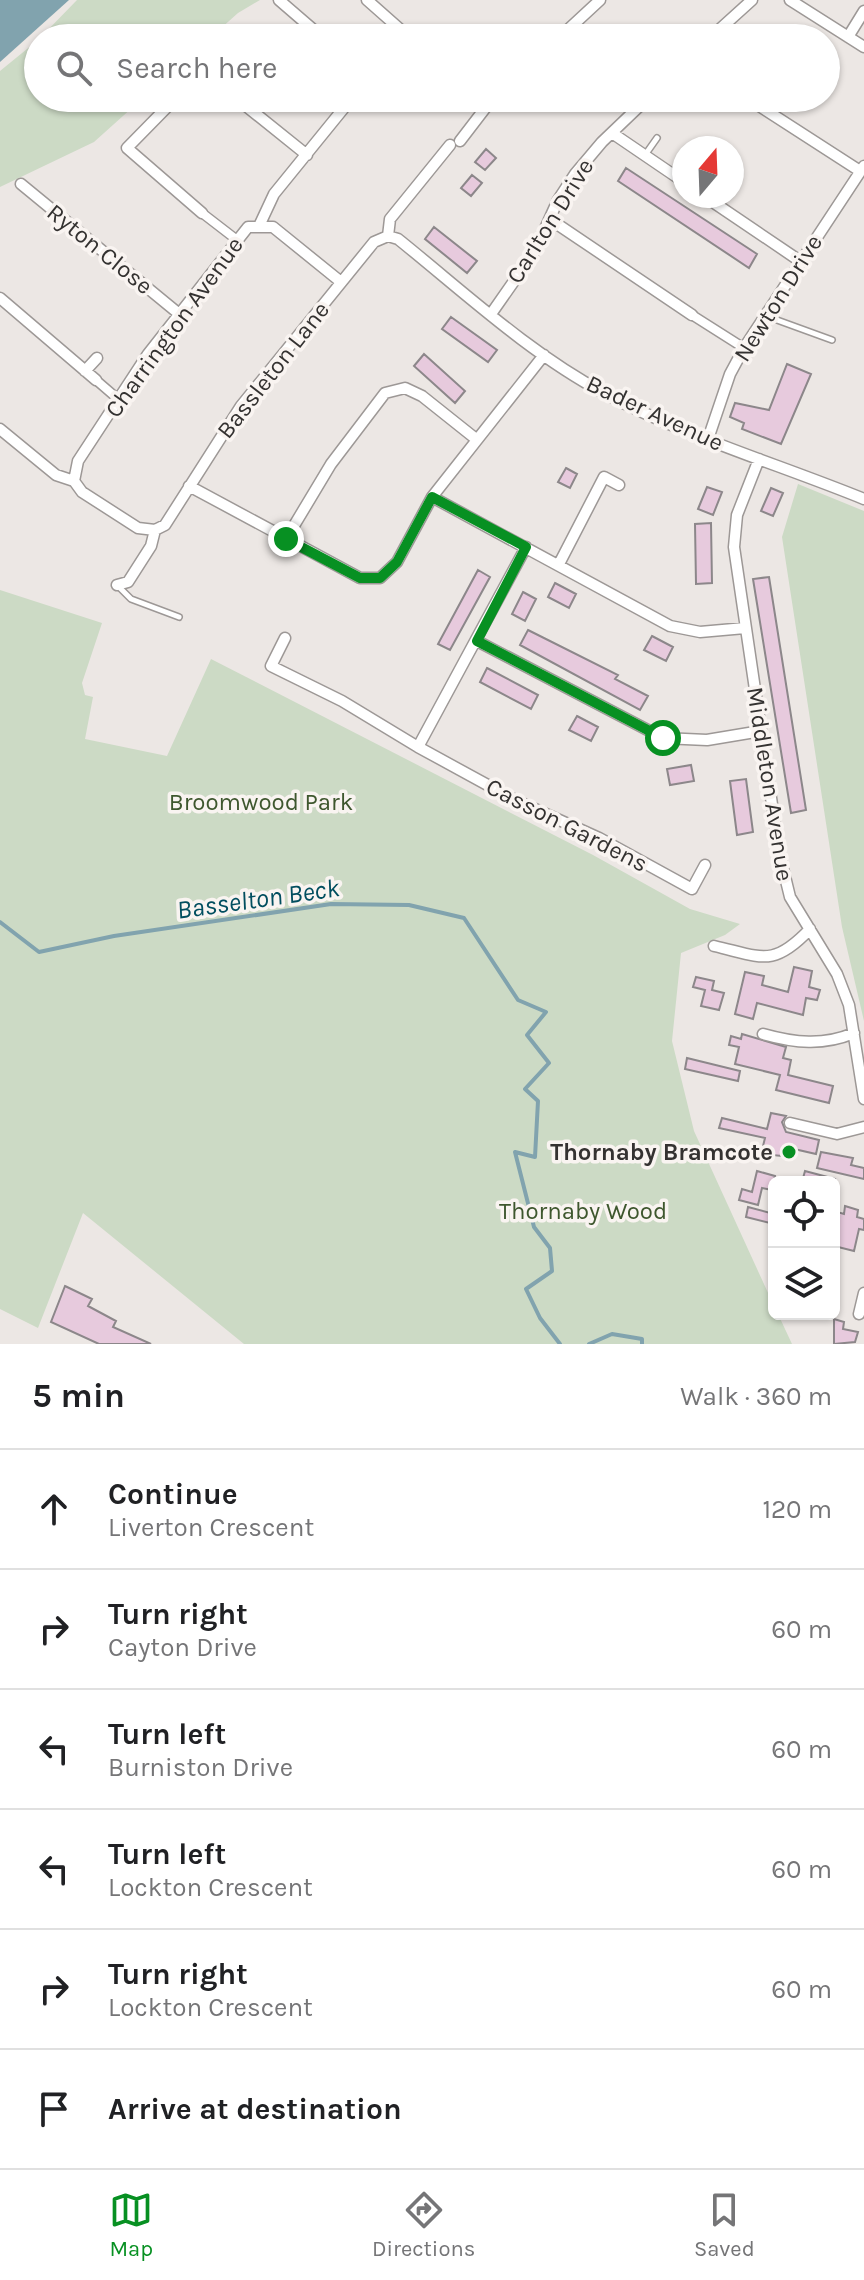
<!DOCTYPE html>
<html lang="en">
<head>
<meta charset="utf-8">
<style>
	body { margin:0; font-family:Karla,sans-serif; background:#f6f6f6; color:#202124 }
	.controls { position:absolute; right:24px; bottom:24px; display:grid; overflow:hidden; border-radius:12px; box-shadow:0 2px 6px #0004 }
	.controls button { width:72px; height:72px; display:grid; place-items:center; padding:0; border:0; border-bottom:2px solid #e0e0e0; background:#fff; color:#202124; font:40px sans-serif }
	.compass { position:absolute; left:672px; top:136px; width:72px; height:72px; border-radius:50%; background:#fff; box-shadow:0 2px 6px #0004; rotate:19deg }
	.stop { position:absolute; width:24px; height:24px; margin:-18px; border:6px solid #079022; border-radius:50%; background:#fff }
	.stop.end { background:#079022; border-color:#fff; box-shadow:0 2px 8px #0008 }
	.list { margin:0; padding:0; list-style:none }
	h2 { display:flex; justify-content:space-between; align-items:center; height:104px; margin:0; padding:0 32px; font-size:34px }
	h2 small { font-size:26px; font-weight:400; color:#757577 }
	.list li { display:grid; grid-template-columns:52px 1fr auto; gap:24px; align-items:center; box-sizing:border-box; height:120px; padding:0 32px; border-top:2px solid #e0e0e0 }
	.list b { display:block; font-size:30px; white-space:nowrap }
	.list p { margin:0; font-size:26px; white-space:nowrap; color:#757577 }
	.list em { font-size:26px; font-style:normal; color:#757577 }
	.icon { flex:none; width:44px; height:44px; fill:none; stroke:currentColor; stroke-width:2; stroke-linecap:round; stroke-linejoin:round }
	.map { position:relative; flex:none; width:864px; height:1344px; overflow:hidden }
	.search { position:absolute; background:#fff; box-shadow:0 2px 6px #0004; left:24px; right:24px; top:24px; height:88px; display:flex; align-items:center; gap:20px; box-sizing:border-box; padding:0 28px; border-radius:44px; color:#757577; font-size:30px }
	.sheet { height:824px; background:#fff }
	nav { display:flex; justify-content:space-around; align-items:center; box-sizing:border-box; height:112px; border-top:2px solid #e0e0e0; background:#fff; font-size:22px; color:#757577 }
	nav a { display:grid; justify-items:center; gap:4px }
	nav .on { color:#079022 }
	.map>svg:first-child { display:block }
	.green { fill:#ccdac5 }
	.water { fill:#81a3ae }
	.lines { fill:none; stroke-linecap:round; stroke-linejoin:round }
	.stream { stroke:#81a3ae; stroke-width:4 }
	.building { fill:#e7cadd; stroke:#8c878a; stroke-width:2 }
	.service-casing { stroke:#9d9896; stroke-width:8 }
	.pedestrian-casing { stroke:#9d9896; stroke-width:11 }
	.minor-casing { stroke:#9d9896; stroke-width:13 }
	.service { stroke:#fff; stroke-width:5 }
	.pedestrian { stroke:#fff; stroke-width:8 }
	.minor { stroke:#fff; stroke-width:10 }
	.route { stroke:#079022; stroke-width:10 }
	.poi-dot { fill:#079022; stroke:#f9f4f1; stroke-width:3 }
	.labels { text-anchor:middle; dominant-baseline:central; stroke-width:7; stroke-linejoin:round; paint-order:stroke }
	.street-label { font-size:24px; fill:#343231; stroke:#f9f4f1 }
	.park-label { font-size:24px; fill:#3e572e; stroke:#f9f4f1 }
	.poi-label { font-size:24px; font-weight:bold; fill:#343231; stroke:#f9f4f1; text-anchor:end }
	.water-label { font-size:26px; font-style:italic; fill:#014e5f; stroke:#f9f4f1 }
</style>
</head>
<body>
<div class="map">
<svg width="864" height="1344" viewBox="0 0 864 1344">
	<rect width="100%" height="100%" fill="#ece7e4"/>
	<!-- green -->
	<path class="green" d="M77,0H260L238,13L210,38H40Z
		M38,40V98H143L94,142L0,187V71Z
		M798,484L864,511V1021L842,927L782,537Z
		M0,590L102,623L82,683L85,695L93,697L85,739L167,756L211,659L593,855L690,909L740,924L725,935L681,953L672,1041L694,1131L774,1306V1314H778L792,1344H244L83,1213L38,1328L0,1309Z"/>
	<!-- water -->
	<path class="water" d="M0,0H69L0,62Z"/>
	<g class="lines">
		<!-- stream -->
		<path class="stream" d="M0,922L39,952L114,936L331,904L409,905L464,918L518,1000L546,1012L527,1035L549,1063L525,1089L538,1101L535,1157L515,1152L534,1227L550,1248L552,1271L526,1289L540,1318L560,1344
			M589,1344L612,1334L642,1339V1344"/>
	</g>
	<!-- building -->
	<path class="building" d="M486,149L496,158L485,170L475,162Z
		M626,168L757,254L749,268L618,181Z
		M472,175L482,183L471,196L461,188Z
		M434,227L477,261L467,273L425,239Z
		M451,317L497,350L488,362L442,329Z
		M424,354L465,391L455,403L414,366Z
		M787,364L811,374L781,444L742,429L744,423L730,417L735,403L769,410Z
		M566,468L577,474L570,488L558,482Z
		M707,487L722,492L713,515L698,509Z
		M771,488L783,493L773,516L761,511Z
		M711,523L712,583L696,584L695,524Z
		M478,570L490,577L450,650L438,644Z
		M769,577L806,810L791,813L753,579Z
		M555,583L576,594L569,608L548,597Z
		M523,592L536,599L525,621L512,614Z
		M528,630L618,675L615,679L648,696L640,710L520,645Z
		M652,636L673,647L666,661L644,650Z
		M487,668L538,695L531,709L480,682Z
		M577,716L598,727L591,741L569,730Z
		M691,765L694,781L670,785L667,769Z
		M746,779L753,832L737,835L730,781Z
		M794,967L812,971L809,987L820,990L817,1000L806,998L803,1015L757,1003L753,1019L735,1014L745,972L764,976L762,985L788,992Z
		M696,977L714,981L712,990L724,993L719,1010L701,1006L705,990L693,987Z
		M742,1034L786,1047L783,1058L791,1060L788,1075L833,1086L829,1103L776,1090L780,1075L735,1064L739,1047L729,1045L731,1036L741,1039Z
		M687,1058L740,1071L738,1081L685,1069Z
		M771,1113L786,1116L782,1122L786,1132L819,1140L816,1154L794,1149L792,1157L761,1154L765,1138L719,1128L722,1118L767,1129Z
		M821,1152L853,1158L851,1165L864,1168V1179L817,1168Z
		M757,1171L775,1176L772,1190L762,1188L758,1205L739,1200L742,1189L752,1192Z
		M805,1171L835,1179L834,1182H802Z
		M845,1206L858,1210L857,1217L864,1219V1230L859,1229L854,1251L834,1246V1211L844,1214Z
		M748,1207L774,1214V1224L746,1217Z
		M65,1286L92,1299L88,1306L116,1321L113,1327L151,1344H99L51,1322Z
		M834,1319L844,1322L843,1329L858,1332L855,1342L834,1344Z"/>
	<g class="lines">
		<!-- service casing -->
		<g class="service-casing">
			<path id="service" d="M645,155L657,138
				M766,316L832,340
				M118,586L131,599L179,617"/>
		</g>
		<!-- pedestrian casing -->
		<g class="pedestrian-casing">
			<path id="pedestrian" d="M202,213L237,240
				M692,315L744,348
				M96,380L118,399"/>
		</g>
		<!-- minor casing -->
		<g class="minor-casing">
			<path id="minor" d="M279,0L323,38
				M367,0L410,38
				M790,0L864,47
				M848,37L864,11
				M559,38L600,0
				M710,38L752,0
				M176,98L127,148L202,213
				M236,98L307,155
				M747,98L860,171
				M612,133L684,182
				M460,141L493,98
				M21,184L178,313
				M704,196L800,261
				M551,220L692,315
				M260,224L274,194L352,98
				M388,236L398,239C464,292 529,353 604,393C686,437 778,464 864,499
				M388,236L390,219L450,145
				M0,298L96,380
				M491,314L535,251L558,200L575,174L602,142L648,98
				M85,371L97,358
				M0,429L56,475L74,481L82,492L138,528L155,530
				M708,439L730,374L744,348L864,166
				M759,459L737,515L734,547L779,852L790,897L837,974L849,1005L864,1099
				M74,481L78,461L148,354L248,227H273L341,282
				M189,486L360,578H380L397,562L432,497L544,355
				M432,497L670,626L700,632L745,628
				M286,539L331,464L385,393L405,388L422,396L476,439
				M559,564L604,477L619,485
				M117,585L128,582L151,546L155,530L165,525L241,406L374,242L388,236
				M285,638L271,666L342,701L418,747L526,547
				M477,641L663,738L707,740L761,731
				M418,747L515,800L599,838L692,889L705,865
				M714,946C762,957 773,968 810,929
				M763,1034C795,1043 823,1046 854,1033
				M790,1123L837,1134L864,1127
				M859,1314L864,1293"/>
		</g>
		<!-- service -->
		<use href="#service" class="service"/>
		<!-- pedestrian -->
		<use href="#pedestrian" class="pedestrian"/>
		<!-- minor -->
		<use href="#minor" class="minor"/>
	</g>
	<g class="lines">
		<!-- route -->
		<path class="route" d="M286,539L360,578H380L397,562L432,497L526,547L477,641L663,738"/>
	</g>
	<!-- markers -->
	<circle class="poi-dot" cx="789" cy="1152" r="8"/>
	<g class="labels">
		<!-- street labels -->
		<g class="street-label">
			<text transform="translate(550 221) rotate(-58)">Carlton Drive</text>
			<text transform="translate(100 249) rotate(39)">Ryton Close</text>
			<text transform="translate(778 298) rotate(-58)">Newton Drive</text>
			<text transform="translate(174 327) rotate(-54)">Charrington Avenue</text>
			<text transform="translate(273 370) rotate(-52)">Bassleton Lane</text>
			<text transform="translate(655 413) rotate(25)">Bader Avenue</text>
			<text transform="translate(770 784) rotate(81)">Middleton Avenue</text>
			<text transform="translate(567 825) rotate(27)">Casson Gardens</text>
		</g>
		<!-- park labels -->
		<g class="park-label">
			<text x="261" y="802">Broomwood Park</text>
			<text x="583" y="1211">Thornaby Wood</text>
		</g>
		<!-- poi labels -->
		<g class="poi-label">
			<text x="773" y="1152">Thornaby Bramcote</text>
		</g>
		<!-- water labels -->
		<g class="water-label">
			<text transform="translate(258 899) rotate(-8)">Basselton Beck</text>
		</g>
	</g>
</svg>
<div class="controls">
<button><svg class="icon" aria-label="locate" viewBox="0 0 24 24"><circle cx="12" cy="12" r="6"/><path d="M12 2v4M12 18v4M2 12h4M18 12h4"/></svg></button>
<button><svg class="icon" aria-label="layers" viewBox="0 0 24 24"><path d="M12 4l9 5-9 5-9-5zM3 14l9 5 9-5"/></svg></button>
</div>
<svg class="compass" viewBox="-18 -18 36 36"><path d="M0-13l5 13h-10z" fill="#e53935"/><path d="M0 13l5-13h-10z" fill="#757577"/></svg>
<div class="stop" style="left:663px;top:738px"></div>
<div class="stop end" style="left:286px;top:539px"></div>
<div class="search"><svg class="icon" aria-label="search" viewBox="0 0 24 24"><circle cx="10" cy="10" r="6"/><path d="M15 15l6 6"/></svg>Search here</div>
</div>
<section class="sheet">
<h2>5 min<small>Walk · 360 m</small></h2>
<ul class="list">
<li><svg class="icon" aria-label="ahead" viewBox="0 0 24 24"><path d="M12 20V5M6 11l6-6 6 6"/></svg><div><b>Continue</b><p>Liverton Crescent</p></div><em>120 m</em></li>
<li><svg class="icon" aria-label="right" viewBox="0 0 24 24"><path d="M7 20v-9h11M14 6l5 5-5 5"/></svg><div><b>Turn right</b><p>Cayton Drive</p></div><em>60 m</em></li>
<li><svg class="icon" aria-label="left" viewBox="0 0 24 24"><path d="M17 20v-9H6M10 6l-5 5 5 5"/></svg><div><b>Turn left</b><p>Burniston Drive</p></div><em>60 m</em></li>
<li><svg class="icon" aria-label="left" viewBox="0 0 24 24"><path d="M17 20v-9H6M10 6l-5 5 5 5"/></svg><div><b>Turn left</b><p>Lockton Crescent</p></div><em>60 m</em></li>
<li><svg class="icon" aria-label="right" viewBox="0 0 24 24"><path d="M7 20v-9h11M14 6l5 5-5 5"/></svg><div><b>Turn right</b><p>Lockton Crescent</p></div><em>60 m</em></li>
<li><svg class="icon" aria-label="arrive" viewBox="0 0 24 24"><path d="M6 21V4h12l-3 4 3 4H6"/></svg><div><b>Arrive at destination</b></div></li>
</ul>
</section>
<nav>
<a class="on"><svg class="icon" aria-label="map" viewBox="0 0 24 24"><path d="M3 6l6-2 6 2 6-2v14l-6 2-6-2-6 2zM9 4v14M15 6v14"/></svg>Map</a>
<a><svg class="icon" aria-label="directions" viewBox="0 0 24 24"><path d="M12 3l9 9-9 9-9-9zM9 14v-3h6M13 9l2 2-2 2"/></svg>Directions</a>
<a><svg class="icon" aria-label="saved" viewBox="0 0 24 24"><path d="M7 4h10v16l-5-4-5 4z"/></svg>Saved</a>
</nav>
</body>
</html>
